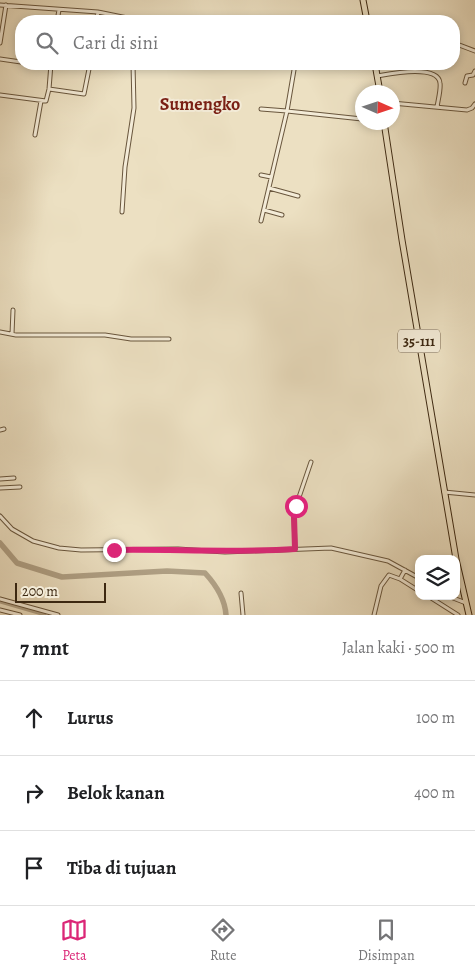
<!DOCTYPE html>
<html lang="id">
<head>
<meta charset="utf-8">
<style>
	body { margin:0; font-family:Alegreya,serif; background:#f2f2f2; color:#202124 }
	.controls { position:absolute; right:15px; bottom:15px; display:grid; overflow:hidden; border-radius:10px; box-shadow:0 2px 8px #0003 }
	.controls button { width:45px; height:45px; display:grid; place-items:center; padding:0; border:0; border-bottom:1px solid #e0e0e0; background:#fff; color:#202124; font:25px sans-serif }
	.compass { position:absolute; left:355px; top:85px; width:45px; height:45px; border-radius:50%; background:#fff; box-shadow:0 2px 8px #0003; rotate:93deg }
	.scale { position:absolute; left:15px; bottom:12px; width:91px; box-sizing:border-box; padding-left:5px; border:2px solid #3d2811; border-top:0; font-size:14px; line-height:18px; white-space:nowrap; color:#3d2811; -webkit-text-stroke:4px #f3ebd7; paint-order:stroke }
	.stop { position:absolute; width:15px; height:15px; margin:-11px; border:4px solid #db2777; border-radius:50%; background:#fff }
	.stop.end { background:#db2777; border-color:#fff; box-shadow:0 1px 5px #0008 }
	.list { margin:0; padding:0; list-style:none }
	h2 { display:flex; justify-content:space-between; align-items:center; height:65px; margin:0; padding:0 20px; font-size:21px }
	h2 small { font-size:16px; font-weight:400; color:#757577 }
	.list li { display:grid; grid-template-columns:32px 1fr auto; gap:15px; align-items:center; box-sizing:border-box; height:75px; padding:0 20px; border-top:1px solid #e0e0e0 }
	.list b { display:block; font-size:19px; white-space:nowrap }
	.list em { font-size:16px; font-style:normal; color:#757577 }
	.icon { flex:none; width:28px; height:28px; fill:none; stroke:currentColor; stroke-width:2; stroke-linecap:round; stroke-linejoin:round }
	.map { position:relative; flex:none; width:475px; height:615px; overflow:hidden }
	.search { position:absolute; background:#fff; box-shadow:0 2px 8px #0003; left:15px; right:15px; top:15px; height:55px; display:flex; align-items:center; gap:12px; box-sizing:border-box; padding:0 18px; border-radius:20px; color:#757577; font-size:19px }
	.sheet { height:290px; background:#fff }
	nav { display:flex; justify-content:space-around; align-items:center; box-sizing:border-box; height:70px; border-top:1px solid #e0e0e0; background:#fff; font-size:14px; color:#757577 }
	nav a { display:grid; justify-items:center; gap:2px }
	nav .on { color:#db2777 }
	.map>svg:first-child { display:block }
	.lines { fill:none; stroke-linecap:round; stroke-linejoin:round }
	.canal { stroke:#b0a186; stroke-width:3 }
	.river { stroke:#b0a186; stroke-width:5.5 }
	.street-casing { stroke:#69563d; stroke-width:5 }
	.primary-casing { stroke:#3d2811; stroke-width:7 }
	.street { stroke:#f3ebd7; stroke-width:3 }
	.primary { stroke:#ece0c2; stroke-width:5 }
	.route { stroke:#db2777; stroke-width:6 }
	.labels { text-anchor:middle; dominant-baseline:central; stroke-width:4; stroke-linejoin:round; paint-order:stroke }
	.shield { fill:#f3ebd7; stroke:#74624c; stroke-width:1 }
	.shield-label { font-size:14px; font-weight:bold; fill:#3d2811 }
	.quarter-label { font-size:18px; font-weight:bold; fill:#7a1f14; stroke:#f3ebd7 }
</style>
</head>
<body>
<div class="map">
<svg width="475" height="615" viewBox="0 0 475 615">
	<rect width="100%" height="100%" fill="#ece0c2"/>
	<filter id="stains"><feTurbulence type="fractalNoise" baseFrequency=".004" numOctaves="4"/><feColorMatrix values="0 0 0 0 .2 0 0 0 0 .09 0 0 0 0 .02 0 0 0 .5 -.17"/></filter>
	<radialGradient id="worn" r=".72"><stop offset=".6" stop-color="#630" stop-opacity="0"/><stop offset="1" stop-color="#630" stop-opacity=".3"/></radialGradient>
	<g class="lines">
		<!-- canal -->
		<path class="canal" d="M0,602L45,615"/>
		<!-- river -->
		<path class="river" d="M0,543L17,563L62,577L167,571L205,573C216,585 225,598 226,615"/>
		<!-- street casing -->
		<g class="street-casing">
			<path id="street" d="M0,5L98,12L142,21
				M57,21L59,10
				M96,21L98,12
				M0,43L6,5
				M454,43L475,51
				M0,59L21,62
				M377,76C389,74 438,64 440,83C441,90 438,100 437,107
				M465,83L467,76L473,75L475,71
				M49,89L84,94L90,64
				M0,95L46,101L49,89L51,64
				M392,103L467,110L472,108L475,104
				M261,109L287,111L295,64
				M35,135L41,101
				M261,175L271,177
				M269,188L298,196
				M264,210L282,215
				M122,212L125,167L134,108L133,64
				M261,221L287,111L362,119
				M0,332L16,335H105L131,339H169
				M12,334L13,310
				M0,430L4,429
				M0,479L14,478
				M0,488L20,487
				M444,492L475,495
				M0,516L12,529L33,541L59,548L81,550L178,549L225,552L331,548L388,561L419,578
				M295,549L294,516L296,506L311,462
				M400,579L405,570
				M241,593L243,615
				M428,596L458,615
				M448,596L466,603
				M0,599L58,615
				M0,610L20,615
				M374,615L381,586L389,575L400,579L419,591"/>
		</g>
		<!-- primary casing -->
		<g class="primary-casing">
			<path id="primary" d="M363,0L367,21
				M375,64L380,92
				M384,122L402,240L456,559
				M456,559L469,615"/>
		</g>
		<!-- street -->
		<use href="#street" class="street"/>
		<!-- primary -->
		<use href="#primary" class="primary"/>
	</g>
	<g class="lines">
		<!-- route -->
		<path class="route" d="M114,550C174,549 235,553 295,549L294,516L296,506"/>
	</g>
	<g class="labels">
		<!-- shield labels -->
		<rect class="shield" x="398" y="329.5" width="42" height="23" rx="4"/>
		<g class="shield-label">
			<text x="419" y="341">35-111</text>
		</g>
		<!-- quarter labels -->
		<g class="quarter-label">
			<text x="200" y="104">Sumengko</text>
		</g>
	</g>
	<rect width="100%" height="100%" filter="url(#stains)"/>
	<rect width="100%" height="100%" fill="url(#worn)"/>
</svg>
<div class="controls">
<button><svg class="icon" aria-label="layers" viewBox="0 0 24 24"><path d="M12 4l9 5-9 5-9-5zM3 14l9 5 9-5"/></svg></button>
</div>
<svg class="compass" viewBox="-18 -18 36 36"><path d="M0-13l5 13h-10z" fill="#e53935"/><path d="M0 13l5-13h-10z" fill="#757577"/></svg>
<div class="scale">200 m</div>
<div class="stop" style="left:296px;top:506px"></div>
<div class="stop end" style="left:114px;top:550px"></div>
<div class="search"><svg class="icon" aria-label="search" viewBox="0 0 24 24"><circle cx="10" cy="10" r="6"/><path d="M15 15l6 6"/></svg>Cari di sini</div>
</div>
<section class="sheet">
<h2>7 mnt<small>Jalan kaki · 500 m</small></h2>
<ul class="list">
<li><svg class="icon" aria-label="ahead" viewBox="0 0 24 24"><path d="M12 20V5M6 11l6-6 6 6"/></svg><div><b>Lurus</b></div><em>100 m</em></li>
<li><svg class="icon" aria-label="right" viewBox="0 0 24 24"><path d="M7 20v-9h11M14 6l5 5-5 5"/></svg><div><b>Belok kanan</b></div><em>400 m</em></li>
<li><svg class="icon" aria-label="arrive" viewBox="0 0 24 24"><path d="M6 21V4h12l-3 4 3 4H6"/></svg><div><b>Tiba di tujuan</b></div></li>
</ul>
</section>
<nav>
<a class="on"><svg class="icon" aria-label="map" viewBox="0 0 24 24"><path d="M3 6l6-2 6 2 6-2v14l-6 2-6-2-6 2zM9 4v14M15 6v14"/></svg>Peta</a>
<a><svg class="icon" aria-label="directions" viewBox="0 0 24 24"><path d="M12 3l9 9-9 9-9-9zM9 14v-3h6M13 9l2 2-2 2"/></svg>Rute</a>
<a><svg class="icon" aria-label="saved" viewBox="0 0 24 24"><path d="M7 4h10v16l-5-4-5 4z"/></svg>Disimpan</a>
</nav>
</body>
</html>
